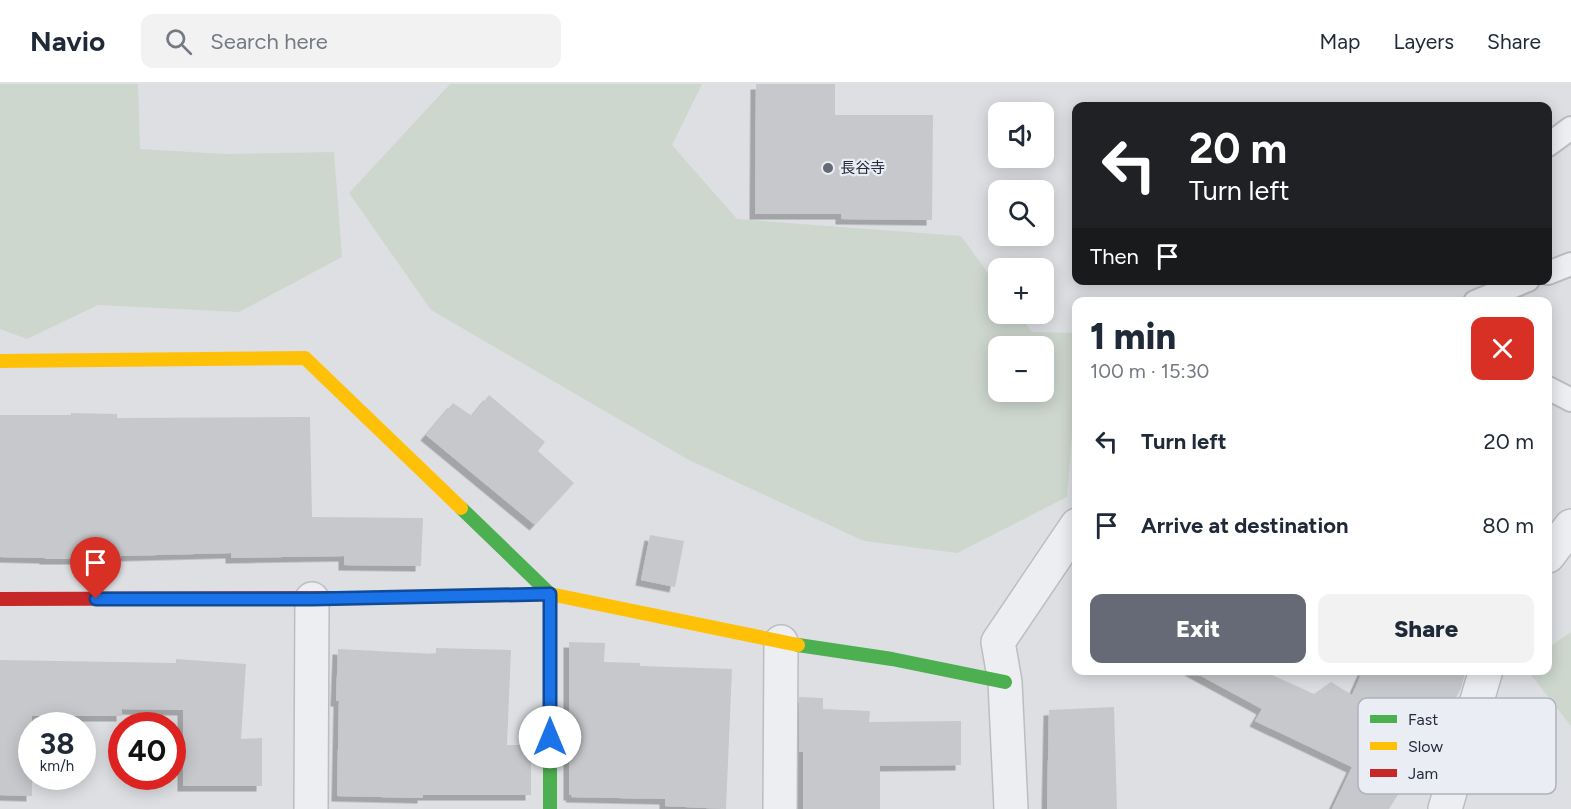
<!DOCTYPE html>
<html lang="en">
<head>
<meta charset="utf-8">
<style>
  :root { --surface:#fff; --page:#f2f2f3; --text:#1f2937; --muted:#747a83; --line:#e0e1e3; --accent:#666a76 }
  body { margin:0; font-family:Figtree,"Noto Sans JP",sans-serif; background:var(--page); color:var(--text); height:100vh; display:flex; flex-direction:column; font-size:22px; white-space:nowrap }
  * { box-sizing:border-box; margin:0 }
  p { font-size:20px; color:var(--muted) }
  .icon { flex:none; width:33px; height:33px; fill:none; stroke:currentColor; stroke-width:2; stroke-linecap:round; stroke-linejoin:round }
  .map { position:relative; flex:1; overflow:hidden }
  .details { position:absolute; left:1072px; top:213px; width:480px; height:378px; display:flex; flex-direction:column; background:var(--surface); border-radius:12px; box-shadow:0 3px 15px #0003 }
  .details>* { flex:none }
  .hud { position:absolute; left:1072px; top:18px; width:480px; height:183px; border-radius:12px; box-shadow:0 3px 15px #0003; background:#202124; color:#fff; overflow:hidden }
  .fabs { position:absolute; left:988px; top:18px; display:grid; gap:12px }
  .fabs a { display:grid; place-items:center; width:66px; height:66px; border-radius:12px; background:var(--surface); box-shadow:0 3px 15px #0003; font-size:30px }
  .speed { position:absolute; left:18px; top:628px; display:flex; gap:12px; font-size:30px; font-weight:700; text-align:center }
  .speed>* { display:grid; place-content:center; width:78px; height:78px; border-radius:50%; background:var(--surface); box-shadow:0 3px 15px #0003; line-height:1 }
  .speed small { font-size:15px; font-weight:400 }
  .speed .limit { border:9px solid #d22; background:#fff; color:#111 }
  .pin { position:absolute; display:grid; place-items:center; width:51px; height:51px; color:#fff; margin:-62px -26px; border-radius:50% 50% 50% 0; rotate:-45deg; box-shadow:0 0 6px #0007 }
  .pin .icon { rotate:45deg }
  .me { position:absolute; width:66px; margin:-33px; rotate:0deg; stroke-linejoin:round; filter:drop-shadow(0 0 4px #0008) }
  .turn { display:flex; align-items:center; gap:21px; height:126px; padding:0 18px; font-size:27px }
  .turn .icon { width:78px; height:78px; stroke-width:2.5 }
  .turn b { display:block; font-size:42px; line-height:51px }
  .then { display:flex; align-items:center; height:57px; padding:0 18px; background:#0003; gap:12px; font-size:22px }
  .round { display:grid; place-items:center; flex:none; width:63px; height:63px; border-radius:12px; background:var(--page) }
  .headline { display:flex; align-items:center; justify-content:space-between; height:102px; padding:0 18px }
  h1 { font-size:36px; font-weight:800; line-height:45px }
  .primary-button { display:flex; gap:12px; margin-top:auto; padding:12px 18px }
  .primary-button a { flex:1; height:69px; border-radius:12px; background:var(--accent); color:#fff; font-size:24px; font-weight:800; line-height:69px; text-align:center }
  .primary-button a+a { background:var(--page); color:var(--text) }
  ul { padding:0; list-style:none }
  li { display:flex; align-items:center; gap:18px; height:84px; padding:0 18px }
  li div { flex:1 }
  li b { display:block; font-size:22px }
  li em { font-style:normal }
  header { display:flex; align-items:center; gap:36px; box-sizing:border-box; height:84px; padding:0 30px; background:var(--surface); border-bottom:2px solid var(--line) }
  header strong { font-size:28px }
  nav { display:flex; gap:33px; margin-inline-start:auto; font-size:21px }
  .search { width:420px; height:54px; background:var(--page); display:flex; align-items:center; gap:15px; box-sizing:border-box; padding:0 21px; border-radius:12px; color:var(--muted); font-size:22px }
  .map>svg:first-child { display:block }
</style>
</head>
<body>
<header>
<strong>Navio</strong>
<div class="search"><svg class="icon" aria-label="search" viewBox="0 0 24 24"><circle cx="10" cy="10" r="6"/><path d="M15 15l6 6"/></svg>Search here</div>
<nav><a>Map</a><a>Layers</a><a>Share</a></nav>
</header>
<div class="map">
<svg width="1571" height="725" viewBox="0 0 1571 725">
  <defs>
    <filter id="shadow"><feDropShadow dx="-5.5" dy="5.5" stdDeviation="0" flood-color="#0004"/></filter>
  </defs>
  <rect width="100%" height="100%" fill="#dedfe3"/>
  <g fill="#cdd7ce" fill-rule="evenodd">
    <polygon points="0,0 138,0 140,65 225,70 334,68 342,173 239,228 98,221 27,255 0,245"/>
    <path d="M450 0H702L672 61 737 135 961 152 999 204V230H1018L1032 248 1077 249V288L1067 413 957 469 864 457 689 376 431 226 349 109ZM999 262H1044V308H999Z"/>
    <polygon points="1571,548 1571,642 1528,587 1548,586 1548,564"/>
  </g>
  <g fill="#c6c8cc" filter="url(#shadow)">
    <polygon points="756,0 835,0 835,31 933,31 932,136 841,135 841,130 755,130"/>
    <polygon points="489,311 545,358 538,367 574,399 535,441 426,351 453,319 472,332"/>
    <polygon points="71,329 117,330 117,334 310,333 312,433 423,434 421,482 344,481 344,472 231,474 231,469 121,472 121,475 45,475 45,474 0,473 0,331 71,331"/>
    <polygon points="650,451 684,457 675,503 641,496"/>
    <polygon points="569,558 605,559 604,578 640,579 640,582 732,585 726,725 665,722 665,715 571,713 572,711 569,711"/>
    <polygon points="436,564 511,566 507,661 531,661 531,711 423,711 423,714 337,712 339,617 336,617 338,565 436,570"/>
    <polygon points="176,575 246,580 241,655 262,654 262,702 183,702 183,626 122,625 122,632 32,632 32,712 0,711 0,576 176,579"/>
    <polygon points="1190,586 1261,586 1314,610 1331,598 1352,611 1363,586 1466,586 1461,604 1443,639 1389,725 1332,725 1352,683 1255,637 1262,625"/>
    <polygon points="799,613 823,614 823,625 870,627 869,638 961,637 961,681 880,682 880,725 803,725 803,668 799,668"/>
    <polygon points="1114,623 1117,725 1047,725 1049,626"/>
  </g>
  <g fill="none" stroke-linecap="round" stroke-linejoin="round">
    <defs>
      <g id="lane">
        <polyline points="1548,61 1571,44"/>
        <polyline points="1548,189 1571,180"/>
        <polyline points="1475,218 1528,196"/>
        <polyline points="1548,304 1571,316"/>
      </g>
      <g id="street">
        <polyline points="1548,472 1571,442"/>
        <polyline points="311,725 312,515"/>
        <polyline points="780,725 781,558"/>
        <polyline points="1011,725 1005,598 998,558 1077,441"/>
        <polyline points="1445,725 1486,586"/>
      </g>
    </defs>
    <use href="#lane" stroke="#bcbdc1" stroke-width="26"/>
    <use href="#street" stroke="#bcbdc1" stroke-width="36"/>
    <use href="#lane" stroke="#edeef1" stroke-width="22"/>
    <use href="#street" stroke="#edeef1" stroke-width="33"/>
    <g stroke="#4caf50" stroke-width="14">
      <polyline points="461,424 550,510 550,725"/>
      <polyline points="798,561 892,575 1005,598"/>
    </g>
    <g stroke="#ffc107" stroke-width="14">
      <polyline points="0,277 305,274 461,424"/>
      <polyline points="374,514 550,510 798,561"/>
    </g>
    <polyline stroke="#c62828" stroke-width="14" points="0,515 374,514"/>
  </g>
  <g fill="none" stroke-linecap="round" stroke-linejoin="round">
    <defs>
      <polyline id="route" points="96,515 312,515 550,510 550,653"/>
    </defs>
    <use href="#route" stroke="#114b97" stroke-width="15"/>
    <use href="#route" stroke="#1a73e8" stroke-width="10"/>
  </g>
  <circle fill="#666a76" stroke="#ebedf4" stroke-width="2" cx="828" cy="84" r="6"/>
  <g text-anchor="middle" stroke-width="4.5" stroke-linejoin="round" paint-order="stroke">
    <g font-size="15" fill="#252b3c" stroke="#ebedf4" text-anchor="start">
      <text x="840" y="89">長谷寺</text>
    </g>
  </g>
  <rect x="1358" y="614" width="198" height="96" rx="9" fill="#ebedf4" stroke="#b0b3bd" stroke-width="1.5"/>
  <rect x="1370" y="631" width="27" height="8" fill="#4caf50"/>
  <rect x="1370" y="658" width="27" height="8" fill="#ffc107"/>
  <rect x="1370" y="685" width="27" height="8" fill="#c62828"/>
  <g font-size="16" fill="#252b3c">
    <text x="1408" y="641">Fast</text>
    <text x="1408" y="668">Slow</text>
    <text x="1408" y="695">Jam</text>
  </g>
</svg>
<div class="fabs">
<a><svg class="icon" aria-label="sound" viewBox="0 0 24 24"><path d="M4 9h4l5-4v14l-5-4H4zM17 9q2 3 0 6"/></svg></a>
<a><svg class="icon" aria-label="search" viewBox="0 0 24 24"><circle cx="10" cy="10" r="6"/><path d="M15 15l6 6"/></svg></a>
<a>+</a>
<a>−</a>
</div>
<div class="speed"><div>38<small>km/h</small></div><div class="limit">40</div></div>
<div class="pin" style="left:96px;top:515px;background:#d93025"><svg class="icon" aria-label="arrive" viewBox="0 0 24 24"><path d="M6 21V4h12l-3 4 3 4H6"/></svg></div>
<svg class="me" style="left:550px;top:653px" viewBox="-20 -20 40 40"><circle r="19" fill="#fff"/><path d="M0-13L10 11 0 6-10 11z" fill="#1a73e8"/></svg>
<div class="hud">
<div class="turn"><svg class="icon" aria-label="left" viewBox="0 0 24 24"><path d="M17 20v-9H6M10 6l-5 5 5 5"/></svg><div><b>20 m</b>Turn left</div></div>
<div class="then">Then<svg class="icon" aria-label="arrive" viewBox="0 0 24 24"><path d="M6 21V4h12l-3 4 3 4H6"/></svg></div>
</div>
<section class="details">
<div class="headline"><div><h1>1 min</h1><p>100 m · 15:30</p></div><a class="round" style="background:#d93025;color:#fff"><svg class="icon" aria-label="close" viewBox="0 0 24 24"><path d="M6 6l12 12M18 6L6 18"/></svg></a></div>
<ul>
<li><svg class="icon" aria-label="left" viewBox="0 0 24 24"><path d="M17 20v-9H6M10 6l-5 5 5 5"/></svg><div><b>Turn left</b></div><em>20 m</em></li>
<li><svg class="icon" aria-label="arrive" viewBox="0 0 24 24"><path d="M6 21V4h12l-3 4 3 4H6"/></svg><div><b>Arrive at destination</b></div><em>80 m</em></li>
</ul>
<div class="primary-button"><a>Exit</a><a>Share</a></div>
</section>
</div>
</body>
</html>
